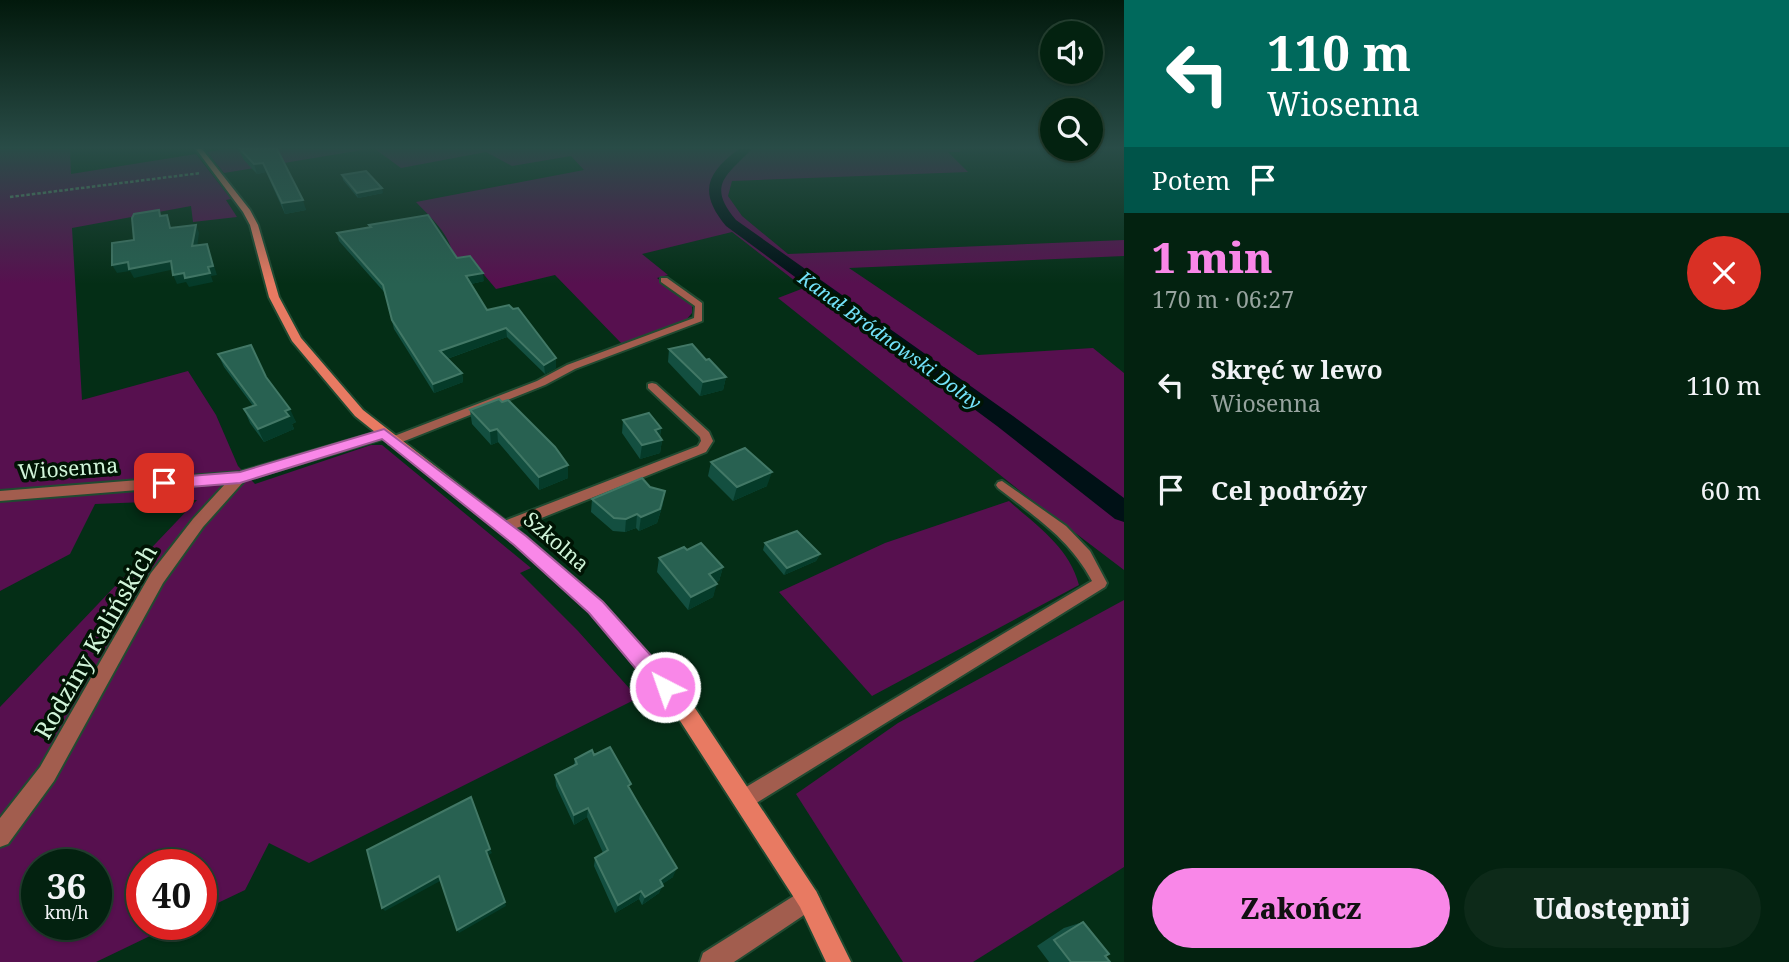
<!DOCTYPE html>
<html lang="pl">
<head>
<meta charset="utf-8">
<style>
  :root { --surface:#032210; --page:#0d2a19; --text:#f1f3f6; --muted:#97a49f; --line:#243f30; --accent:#f987e8 }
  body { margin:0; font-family:"Noto Serif",serif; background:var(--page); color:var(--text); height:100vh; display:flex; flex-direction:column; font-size:26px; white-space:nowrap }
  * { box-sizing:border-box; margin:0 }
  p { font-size:23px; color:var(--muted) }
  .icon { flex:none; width:38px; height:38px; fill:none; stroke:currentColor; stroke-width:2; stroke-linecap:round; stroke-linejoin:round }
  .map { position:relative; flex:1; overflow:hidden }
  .side { display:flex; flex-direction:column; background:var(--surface); width:665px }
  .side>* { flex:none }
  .banner { background:#00695c; color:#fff; overflow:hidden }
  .buttons { position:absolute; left:1040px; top:21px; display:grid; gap:14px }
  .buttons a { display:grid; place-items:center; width:63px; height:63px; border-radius:50%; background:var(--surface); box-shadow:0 2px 5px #0004,0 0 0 2px var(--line); font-size:35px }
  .speed { position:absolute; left:21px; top:849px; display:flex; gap:14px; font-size:35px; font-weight:700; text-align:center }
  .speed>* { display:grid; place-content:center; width:91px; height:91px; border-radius:50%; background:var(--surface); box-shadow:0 2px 5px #0004,0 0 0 2px var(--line); line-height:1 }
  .speed small { font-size:18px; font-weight:400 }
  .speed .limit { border:10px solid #d22; background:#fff; color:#111 }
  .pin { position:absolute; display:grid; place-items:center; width:60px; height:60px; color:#fff; margin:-30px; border-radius:14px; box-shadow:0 4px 10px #0006 }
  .me { position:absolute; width:77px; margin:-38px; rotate:319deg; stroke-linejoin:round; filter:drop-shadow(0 0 5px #0008) }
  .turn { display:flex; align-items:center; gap:24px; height:147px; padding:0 28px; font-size:32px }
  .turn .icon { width:91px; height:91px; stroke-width:2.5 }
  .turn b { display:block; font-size:49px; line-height:60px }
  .then { display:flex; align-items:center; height:66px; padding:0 28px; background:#0003; gap:14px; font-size:26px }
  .round { display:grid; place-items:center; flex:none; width:74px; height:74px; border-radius:37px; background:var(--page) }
  .headline { display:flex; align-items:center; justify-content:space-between; height:119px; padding:0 28px }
  h1 { font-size:42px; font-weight:800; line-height:52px; color:var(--accent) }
  .button { display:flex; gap:14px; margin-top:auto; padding:14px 28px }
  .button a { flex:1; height:80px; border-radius:42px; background:var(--accent); color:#111; font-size:28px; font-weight:800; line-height:80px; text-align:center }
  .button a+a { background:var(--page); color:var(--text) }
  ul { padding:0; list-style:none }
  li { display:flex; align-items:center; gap:21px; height:105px; padding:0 28px }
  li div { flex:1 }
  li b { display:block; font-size:26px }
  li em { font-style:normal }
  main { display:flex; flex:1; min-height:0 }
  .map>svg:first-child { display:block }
</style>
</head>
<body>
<main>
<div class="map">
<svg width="1124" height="962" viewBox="0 0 1124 962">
  <rect width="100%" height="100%" fill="#042e16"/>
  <g fill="#57104f" fill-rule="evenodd">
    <path d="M0 149H70L71 174 196 154 231 199 226 200 237 217 193 222 191 206 72 228 82 400 188 371 216 415 238 466 255 484 371 445H382L531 568 520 573 578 631 638 698 309 863 269 843 245 890 201 911V864H142V924H175L96 962H0V707L197 500 95 504 70 554 0 591ZM37 864H96V924H37Z"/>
    <polygon points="225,149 368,149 224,173 207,152"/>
    <path d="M375 149H961L960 152H948L968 172 732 181 728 196 742 216 788 254 1124 240V256L849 268 978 355 1093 348 1124 373V570L1024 494 778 298 804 288 732 232 642 254 668 275 657 278 692 305V313L686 320 622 344 555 275 496 289 480 270 453 256C450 234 431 218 416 202L584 170 571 156 512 166 486 152 401 168Z"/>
    <path d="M1009 501C1037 526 1069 547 1079 585L872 696 779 592 885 543Z"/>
    <polygon points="1124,600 1124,867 973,962 903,962 796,794 898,723"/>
  </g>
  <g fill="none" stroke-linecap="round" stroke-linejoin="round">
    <path fill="#001116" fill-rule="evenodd" d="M739 149H752C727 175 706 185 736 220L1013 416 1124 498V522L1115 519 997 426 726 226C699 193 705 174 739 149Z"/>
    <defs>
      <g id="lane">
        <polygon points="661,278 667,278 702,303 702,321 575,369 545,385 397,444 389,444 387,441 389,438 537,381 567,365 694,318 695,306 661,282"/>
        <polygon points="652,383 656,384 709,432 713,441 706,452 509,531 499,531 497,527 499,523 698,446 701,441 700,437 648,388 648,384"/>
        <path d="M1002 481 1066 526 1090 551 1107 583 1105 587 750 807 743 809 736 807 734 800 736 793 1092 581C1069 538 1035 517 998 488L996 485 998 482Z"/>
      </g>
      <g id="street">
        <polygon points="384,430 390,434 389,437 245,480 203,527 163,583 54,781 8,844 0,847 0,818 40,767 151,573 193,519 226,483 0,501 0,491 240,472"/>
        <polygon points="808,887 816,891 820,899 816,907 734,962 700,962 703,953"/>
      </g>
      <polygon id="secondary" points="196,149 202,149 250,210 258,225 279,297 301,338 363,410 525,536 602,602 689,699 816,891 851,962 826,962 800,907 675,713 590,612 515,544 355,416 292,341 269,297 250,225 243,212"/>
    </defs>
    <use href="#lane" stroke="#214a31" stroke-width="4"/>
    <use href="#street" stroke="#214a31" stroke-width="4"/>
    <use href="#secondary" stroke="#214a31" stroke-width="4"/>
    <polyline stroke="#668d74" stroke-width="2.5" stroke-dasharray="3.5 2" stroke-linecap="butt" points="10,197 201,173"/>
    <use href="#lane" fill="#a25d4e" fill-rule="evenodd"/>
    <use href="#street" fill="#a25d4e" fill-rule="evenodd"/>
    <use href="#secondary" fill="#e87a62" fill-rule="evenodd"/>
  </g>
  <g fill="#134f40">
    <polygon points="238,149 277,149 306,210 285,214 266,172 257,174 244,160"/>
    <polygon points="342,175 383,193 358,198 343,180"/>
    <polygon points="369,225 457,258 484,281 471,284 487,310 556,368 545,374 507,337 447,359 462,373 463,382 434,393 394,329 385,293 339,241 337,233 370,227"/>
    <polygon points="669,349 706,360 726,377 723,390 700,396 668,362"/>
    <polygon points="218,354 266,377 296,422 292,424 294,429 264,442 250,423 244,409 253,406 224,367"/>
    <polygon points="470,410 568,478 539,490 498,442 491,445 472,424"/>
    <polygon points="623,420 661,428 660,437 662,440 660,453 640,459 622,433"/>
    <polygon points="711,462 767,486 733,501 708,476"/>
    <polygon points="592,499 663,504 657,523 639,531 636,528 625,532 613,531 591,512"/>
    <polygon points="765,543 820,554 816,561 784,575 763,550"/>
    <polygon points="687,550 723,567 719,581 716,582 713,597 688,610 657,572 659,558"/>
    <polygon points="594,755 630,789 673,877 662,884 659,893 642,905 639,899 615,913 594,866 595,858 603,853 587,817 574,825 556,786 555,775 574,765 575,759"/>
    <polygon points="1083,922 1110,962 1049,962 1037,946 1064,928"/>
  </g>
  <g fill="#053b29">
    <polygon points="263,163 266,172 257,174 254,164"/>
    <polygon points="382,188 383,193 358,198 357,193"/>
    <polygon points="303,200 306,210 285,214 282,203"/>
    <polygon points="196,225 199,233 196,255 192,246"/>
    <polygon points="207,244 217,275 211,276 213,282 189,287 186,282 177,284 173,275 208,267"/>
    <polygon points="171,261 175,269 134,278 130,271 117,273 112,265 128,262"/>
    <polygon points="483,273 484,281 467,285 466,276"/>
    <polygon points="506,328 507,337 441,361 440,351"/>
    <polygon points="556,358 556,368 545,374 544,365"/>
    <polygon points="462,373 463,382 434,393 433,384"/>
    <polygon points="726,377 723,390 700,396 703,382"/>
    <polygon points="290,409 296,422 292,424 294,429 264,442 258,429"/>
    <polygon points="661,428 659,440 662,440 660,453 640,459 642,445 655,430"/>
    <polygon points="497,429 498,442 491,445 490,431"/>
    <polygon points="568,465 568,478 539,490 539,477"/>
    <polygon points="772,472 767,486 733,501 737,487"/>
    <polygon points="665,491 663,504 657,523 639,531 641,517"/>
    <polygon points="637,514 636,528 625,532 626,519"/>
    <polygon points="820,554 816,561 784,575 787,568"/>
    <polygon points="723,567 719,581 705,588 709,574"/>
    <polygon points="717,584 713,597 688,610 691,597"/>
    <polygon points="588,808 587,817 574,825 574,815"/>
    <polygon points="490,849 492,853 487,856 486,851"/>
    <polygon points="677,868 673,877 657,888 660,880"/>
    <polygon points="439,876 442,880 385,911 382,908"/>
    <polygon points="663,886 659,893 642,905 645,897"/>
    <polygon points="641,891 639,899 615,913 618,905"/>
    <polygon points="505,902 506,906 459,933 457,930"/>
  </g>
  <g fill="#286151" stroke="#427866" stroke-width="2">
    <polygon points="240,149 277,149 303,200 282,203 263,163 254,164"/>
    <polygon points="366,171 382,188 357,193 342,175"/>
    <polygon points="159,210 160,216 167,215 170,228 196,225 192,246 207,244 213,266 208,267 210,273 185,278 184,273 173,275 171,261 129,269 128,262 112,265 112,243 134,240 132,218 134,214"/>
    <polygon points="428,215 457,258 470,256 483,273 466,276 487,310 509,305 513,309 518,308 556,358 544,365 506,328 440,351 462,373 433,384 392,320 383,285 337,233 371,227 369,225"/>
    <polygon points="692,344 706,360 709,359 726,377 703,382 669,349"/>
    <polygon points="251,345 266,377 290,409 285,411 289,416 258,429 244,409 256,405 218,354"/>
    <polygon points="499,399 502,402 508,400 555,447 568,465 539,477 497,429 490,431 470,410"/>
    <polygon points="649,413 661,428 655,430 662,440 642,445 623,420"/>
    <polygon points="745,448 772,472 737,487 711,462"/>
    <polygon points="642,478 650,487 665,491 660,509 641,517 637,514 626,519 614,518 592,499"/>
    <polygon points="797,531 820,554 787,568 765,543"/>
    <polygon points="701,543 723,567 709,574 717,584 691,597 659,558 684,547 687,550"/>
    <polygon points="610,747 631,784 628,786 639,805 677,868 660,880 663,886 645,897 641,891 618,905 595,858 608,850 588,808 574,815 555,775 577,764 575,759 592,750 594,755"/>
    <polygon points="471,797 490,849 486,851 505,902 457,930 439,876 382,908 367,850"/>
    <polygon points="1083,922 1109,954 1105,956 1110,962 1071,962 1054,940"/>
  </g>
  <linearGradient id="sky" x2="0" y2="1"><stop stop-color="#02190c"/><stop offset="0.52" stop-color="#294c47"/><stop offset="1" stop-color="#294c47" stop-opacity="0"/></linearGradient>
  <rect width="1124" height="284" fill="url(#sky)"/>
  <polygon fill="#f987e8" stroke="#a25897" stroke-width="2" points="384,429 526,536 603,602 672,679 675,687 672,694 665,697 657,694 589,613 514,545 382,439 240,483 164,489 157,483 164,478 240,472"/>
  <g text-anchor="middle" stroke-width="7" stroke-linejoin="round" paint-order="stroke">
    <g font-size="19" font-style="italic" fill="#73e3fb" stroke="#001404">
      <text transform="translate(890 340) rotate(36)" y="7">Kanał Bródnowski Dolny</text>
    </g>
    <g font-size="21" fill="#d0f4d9" stroke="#001404">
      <text transform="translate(68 469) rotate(-4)" y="7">Wiosenna</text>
      <text transform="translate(556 542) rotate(41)" y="7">Szkolna</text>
    </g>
    <g font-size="24" fill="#d0f4d9" stroke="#001404">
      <text transform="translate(96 642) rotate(-60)" y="8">Rodziny Kalińskich</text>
    </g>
  </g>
</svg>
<div class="buttons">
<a><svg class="icon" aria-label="sound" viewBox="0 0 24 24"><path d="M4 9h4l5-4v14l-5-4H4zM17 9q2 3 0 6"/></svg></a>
<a><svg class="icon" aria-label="search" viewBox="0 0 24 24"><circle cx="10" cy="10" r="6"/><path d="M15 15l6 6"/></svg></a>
</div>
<div class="speed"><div>36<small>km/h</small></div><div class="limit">40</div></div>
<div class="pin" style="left:164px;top:483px;background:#d93025"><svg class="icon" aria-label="arrive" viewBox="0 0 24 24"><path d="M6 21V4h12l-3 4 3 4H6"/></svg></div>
<svg class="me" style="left:665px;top:687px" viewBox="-20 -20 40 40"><circle r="17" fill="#f987e8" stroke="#fff" stroke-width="3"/><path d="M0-11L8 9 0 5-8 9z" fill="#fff"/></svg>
</div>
<section class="side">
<div class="banner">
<div class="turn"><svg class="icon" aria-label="left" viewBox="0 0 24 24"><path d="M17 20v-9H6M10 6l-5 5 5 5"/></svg><div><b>110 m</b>Wiosenna</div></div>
<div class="then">Potem<svg class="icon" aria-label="arrive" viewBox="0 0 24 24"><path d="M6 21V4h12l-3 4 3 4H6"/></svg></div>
</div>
<div class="headline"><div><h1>1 min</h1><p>170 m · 06:27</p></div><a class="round" style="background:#d93025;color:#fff"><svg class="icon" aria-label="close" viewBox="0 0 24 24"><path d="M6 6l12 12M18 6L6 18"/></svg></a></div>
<ul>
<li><svg class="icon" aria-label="left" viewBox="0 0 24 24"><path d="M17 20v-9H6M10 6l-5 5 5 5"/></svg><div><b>Skręć w lewo</b><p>Wiosenna</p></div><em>110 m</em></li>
<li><svg class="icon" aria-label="arrive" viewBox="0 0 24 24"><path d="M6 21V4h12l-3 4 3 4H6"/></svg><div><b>Cel podróży</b></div><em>60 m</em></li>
</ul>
<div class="button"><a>Zakończ</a><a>Udostępnij</a></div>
</section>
</main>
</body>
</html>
